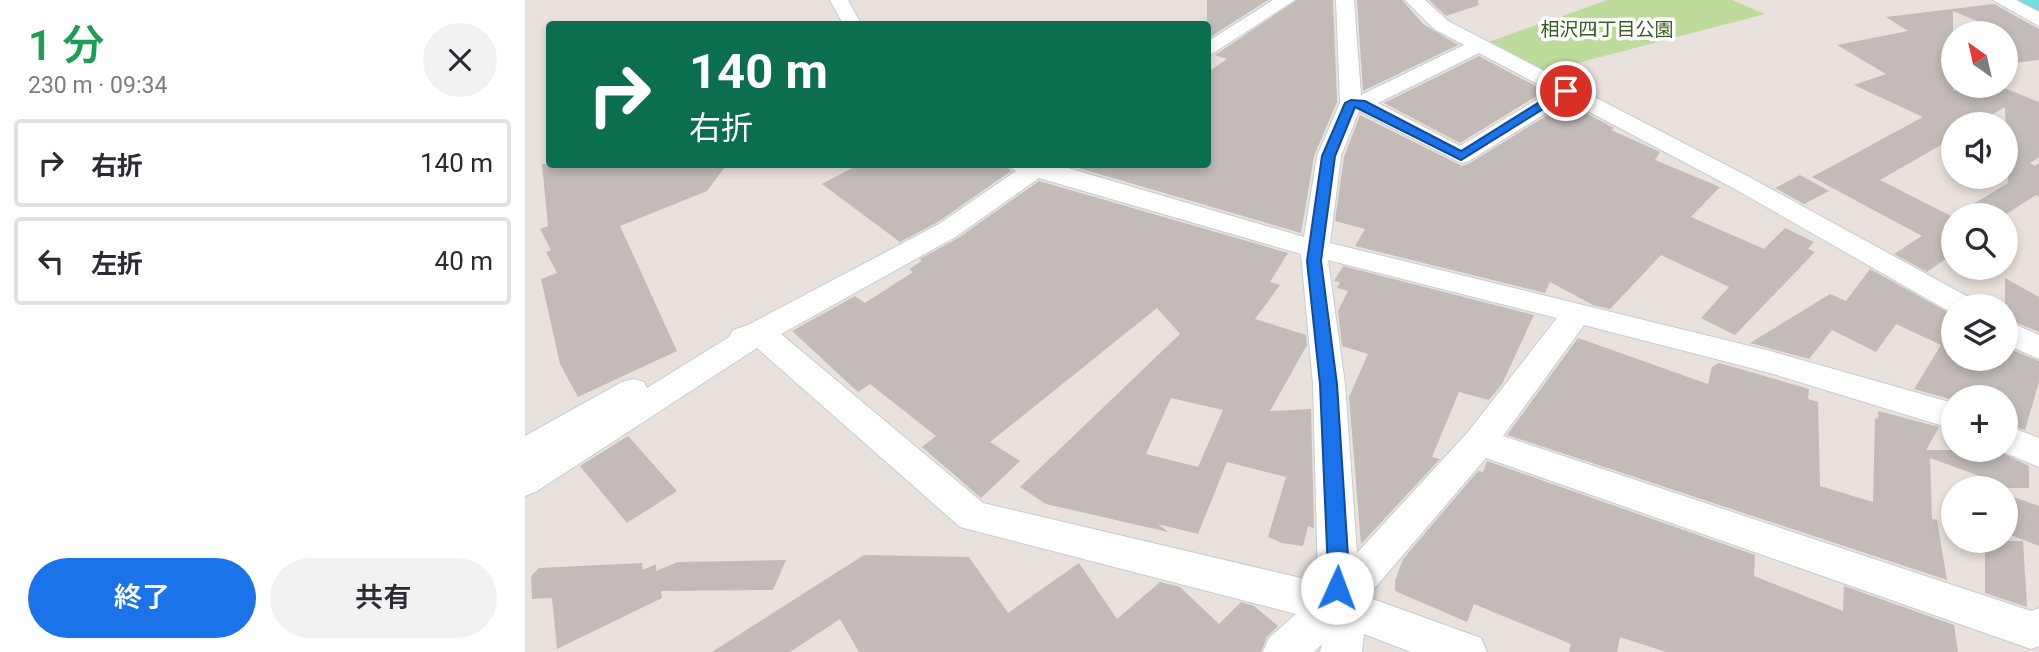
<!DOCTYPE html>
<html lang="ja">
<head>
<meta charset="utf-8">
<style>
  :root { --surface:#fff; --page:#f2f2f3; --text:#2b2b33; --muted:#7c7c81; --line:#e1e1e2; --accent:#1a73e8 }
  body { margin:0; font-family:Roboto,"Noto Sans JP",sans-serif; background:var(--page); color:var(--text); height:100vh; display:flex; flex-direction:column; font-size:26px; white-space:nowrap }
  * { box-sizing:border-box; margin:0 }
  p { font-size:23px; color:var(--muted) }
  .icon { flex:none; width:38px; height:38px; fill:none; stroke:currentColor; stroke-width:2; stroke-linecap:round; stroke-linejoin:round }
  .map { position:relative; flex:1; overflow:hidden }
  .drawer { display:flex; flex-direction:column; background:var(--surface); width:525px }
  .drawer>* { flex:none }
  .top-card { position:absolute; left:21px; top:21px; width:665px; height:147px; border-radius:7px; box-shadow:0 4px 10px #0003; background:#0b6e4f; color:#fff; overflow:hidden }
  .needle { width:46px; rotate:326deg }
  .fabs { position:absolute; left:1416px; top:21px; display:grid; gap:14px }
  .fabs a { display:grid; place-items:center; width:77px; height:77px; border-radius:50%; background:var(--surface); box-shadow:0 4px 10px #0003; font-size:35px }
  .pin { position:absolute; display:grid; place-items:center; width:60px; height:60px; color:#fff; margin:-30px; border:4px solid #fff; border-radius:50%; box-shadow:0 2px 7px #0007 }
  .me { position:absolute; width:77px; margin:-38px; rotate:2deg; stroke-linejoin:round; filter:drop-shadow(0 0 5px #0008) }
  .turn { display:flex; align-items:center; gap:24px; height:147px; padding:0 28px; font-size:32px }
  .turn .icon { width:91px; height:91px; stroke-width:2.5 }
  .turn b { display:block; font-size:49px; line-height:60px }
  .round { display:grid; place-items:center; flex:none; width:74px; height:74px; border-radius:37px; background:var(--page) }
  .summary { display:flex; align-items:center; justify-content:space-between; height:119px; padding:0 28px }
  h1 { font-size:42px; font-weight:600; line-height:52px; color:#1e9e55 }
  .button { display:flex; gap:14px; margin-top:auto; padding:14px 28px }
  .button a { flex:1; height:80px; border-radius:42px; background:var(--accent); color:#fff; font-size:28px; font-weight:600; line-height:80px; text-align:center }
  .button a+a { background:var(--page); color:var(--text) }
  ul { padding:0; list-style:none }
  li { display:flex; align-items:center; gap:21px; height:88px; margin:0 14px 10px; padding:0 14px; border:4px solid var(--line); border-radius:7px }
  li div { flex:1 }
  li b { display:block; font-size:26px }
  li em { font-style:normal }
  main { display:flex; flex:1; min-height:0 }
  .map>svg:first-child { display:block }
</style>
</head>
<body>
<main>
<section class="drawer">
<div class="summary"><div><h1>1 分</h1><p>230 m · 09:34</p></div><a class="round"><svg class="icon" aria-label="close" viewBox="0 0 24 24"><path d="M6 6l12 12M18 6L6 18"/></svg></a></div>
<ul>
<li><svg class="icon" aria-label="right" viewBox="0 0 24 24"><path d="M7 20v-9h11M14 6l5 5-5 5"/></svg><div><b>右折</b></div><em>140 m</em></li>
<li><svg class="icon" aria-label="left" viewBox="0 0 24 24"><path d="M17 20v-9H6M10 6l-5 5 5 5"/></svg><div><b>左折</b></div><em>40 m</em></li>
</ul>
<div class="button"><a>終了</a><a>共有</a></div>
</section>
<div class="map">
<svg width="1514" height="652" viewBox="0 0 1514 652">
  <rect width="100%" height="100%" fill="#e9e1db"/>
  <polygon fill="#bddc9c" points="1083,0 1207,0 1240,14 1018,72 960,43"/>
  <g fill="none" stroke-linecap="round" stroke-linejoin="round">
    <polygon fill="#76dae3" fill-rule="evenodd" points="1474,0 1514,0 1514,23 1479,8"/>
  </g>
  <g fill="#c2bbb8" fill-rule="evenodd">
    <polygon points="682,0 743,0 682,39"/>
    <polygon points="772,0 808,0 812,102 789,156 776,233 540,164 682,164 682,73 702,59 690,55"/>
    <polygon points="832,0 877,0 898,24 933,45 838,91"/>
    <polygon points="904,0 953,0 954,5 921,16"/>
    <polygon points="1469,4 1514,29 1514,60 1480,64 1480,33 1428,11 1428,91 1474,86 1514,102 1514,157 1505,163 1510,166 1514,163 1514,197 1511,195 1480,215 1430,215 1483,183 1480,107 1451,124 1428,124 1428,138 1355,180 1428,217 1428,254 1402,272 1369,254 1397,236 1287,177 1398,117 1329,85 1361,74 1312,45 1383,31 1361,17"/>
    <polygon points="954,56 1020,91 935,143 859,103"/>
    <polygon points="1042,103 1089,128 1086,130 1135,152 1130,160 1195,187 1166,217 1239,249 1260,228 1289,242 1283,249 1290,252 1210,335 1176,318 1204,287 1136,255 1085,309 1068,305 1025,282 1020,293 830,246 840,229 810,221 819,157 835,115 937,166 945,163"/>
    <polygon points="17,164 202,164 182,191 95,226 152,351 53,397 35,364 16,279 32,273 21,252 26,250 15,229 23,226"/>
    <polygon points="335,164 479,164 486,171 413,222 375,242 297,184"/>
    <polygon points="1275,175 1304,191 1279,204 1250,188"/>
    <path d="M514 181 763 253 745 282 755 285 730 319 781 335 782 345 745 411 786 409 789 528 783 526 778 546 757 543 743 537 761 477 702 462 673 534 633 524 643 532 521 504 495 487 655 334 632 308 465 442 495 461 456 498 397 447 411 436 345 384 333 392 267 331 330 296 340 303 388 272 384 269 397 261 395 259 433 238ZM646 398 698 410 673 467 621 454Z"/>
    <polygon points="818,266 1009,315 977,384 964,400 934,392 907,457 915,459 836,544 824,397 843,354 817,346 813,311 823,291 812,288 815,282 809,281"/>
    <polygon points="1345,269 1428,315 1428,359 1480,359 1480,347 1514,361 1514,382 1500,430 1480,423 1480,397 1428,397 1428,400 1389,389 1416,345 1371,324 1351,352 1307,330 1284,359 1225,343 1305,294 1321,301"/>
    <polygon points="1480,278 1514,297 1514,332 1480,318"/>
    <polygon points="1053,338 1183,384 1187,367 1194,363 1284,389 1283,399 1293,402 1295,486 1348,502 1350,418 1353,419 1353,411 1414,427 1401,450 1471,450 1504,466 1504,488 1460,488 1460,478 1405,458 1407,519 1412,520 1422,580 982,435"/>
    <polygon points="103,436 152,491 102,523 55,466"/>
    <polygon points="962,461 1230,555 1229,576 1318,611 1319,586 1429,625 1433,652 1141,652 1095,637 1092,652 1044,652 1046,644 949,604 942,622 870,591 870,581 878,559 953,471 958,472"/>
    <polygon points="1480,494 1514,506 1514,546 1480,533"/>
    <polygon points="1460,541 1498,541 1502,607 1460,593"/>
    <polygon points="339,555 444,557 483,613 554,563 592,619 635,582 655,587 694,624 716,602 729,606 753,626 742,637 736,652 334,652 315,619 265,652 187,652"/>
    <polygon points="261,560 248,590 136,591 137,598 32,649 27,598 7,599 6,576 14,568 117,563 118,570 131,564 131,571 153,562"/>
  </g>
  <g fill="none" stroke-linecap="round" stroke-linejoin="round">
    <defs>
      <g id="street">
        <polygon points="305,0 323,0 336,24 318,24"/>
        <polygon points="748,0 770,0 682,57 682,42"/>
        <path d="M811 0H829L836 95 939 45 909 29 880 0H900L923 21 1226 178 1447 299 1451 306H1428L1427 313 1208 188 1042 100 944 161 936 163 834 111 816 156 805 243 1245 351 1428 403V429L1245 373 1059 325 978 436 1506 611 1514 608V646L1506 649 961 458 842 597 956 638 962 652H886L839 634 837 652H795L797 644 789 652H738L744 638 771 614 435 527 232 348 12 491 0 496V436L97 382 108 379 119 382 122 388 204 337 208 330 223 325 414 224 491 171 481 164H529L779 237 792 156 815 103ZM954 53 1026 91 935 146 853 103ZM514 178 776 254 788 384 793 582 458 503 256 334 432 236ZM803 260 1032 318 943 432 832 553 820 384Z"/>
        <polygon points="1468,0 1491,0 1514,12 1514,26"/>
        <polygon points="1480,320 1514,335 1514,359 1480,344"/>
        <polygon points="1480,425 1514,438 1514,467 1473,450 1480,450"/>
      </g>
    </defs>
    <use href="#street" stroke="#c7ccd5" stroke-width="2"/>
    <use href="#street" fill="#fff" fill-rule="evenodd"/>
  </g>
  <polygon fill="#1a73e8" stroke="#114b97" stroke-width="2" points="1037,88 1047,91 936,160 830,107 810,156 796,261 812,384 824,572 819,595 812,598 804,595 801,588 803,572 795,384 782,261 797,156 820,103 826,100 840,101 936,151"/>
  <g text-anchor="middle" stroke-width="7" stroke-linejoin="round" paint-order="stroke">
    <g font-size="19" fill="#385e1f" stroke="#fff">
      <text x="1082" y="36">相沢四丁目公園</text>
    </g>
  </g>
</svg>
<div class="fabs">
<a><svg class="needle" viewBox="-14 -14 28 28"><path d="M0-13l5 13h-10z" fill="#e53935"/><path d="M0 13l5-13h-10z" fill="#7c7c81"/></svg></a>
<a><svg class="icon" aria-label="sound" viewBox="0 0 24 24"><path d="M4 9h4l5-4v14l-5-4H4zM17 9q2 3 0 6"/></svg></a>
<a><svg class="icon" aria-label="search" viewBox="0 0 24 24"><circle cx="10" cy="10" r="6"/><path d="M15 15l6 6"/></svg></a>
<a><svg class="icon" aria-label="layers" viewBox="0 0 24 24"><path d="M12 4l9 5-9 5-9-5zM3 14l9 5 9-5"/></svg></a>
<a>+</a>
<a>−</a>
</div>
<div class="pin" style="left:1041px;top:91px;background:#d93025"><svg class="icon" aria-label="arrive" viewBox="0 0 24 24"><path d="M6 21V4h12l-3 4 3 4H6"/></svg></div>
<svg class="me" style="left:812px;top:588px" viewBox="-20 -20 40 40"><circle r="19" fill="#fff"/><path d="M0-13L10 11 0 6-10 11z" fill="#1a73e8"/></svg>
<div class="top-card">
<div class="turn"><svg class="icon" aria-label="right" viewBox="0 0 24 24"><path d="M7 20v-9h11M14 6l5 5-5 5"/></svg><div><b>140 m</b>右折</div></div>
</div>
</div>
</main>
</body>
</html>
